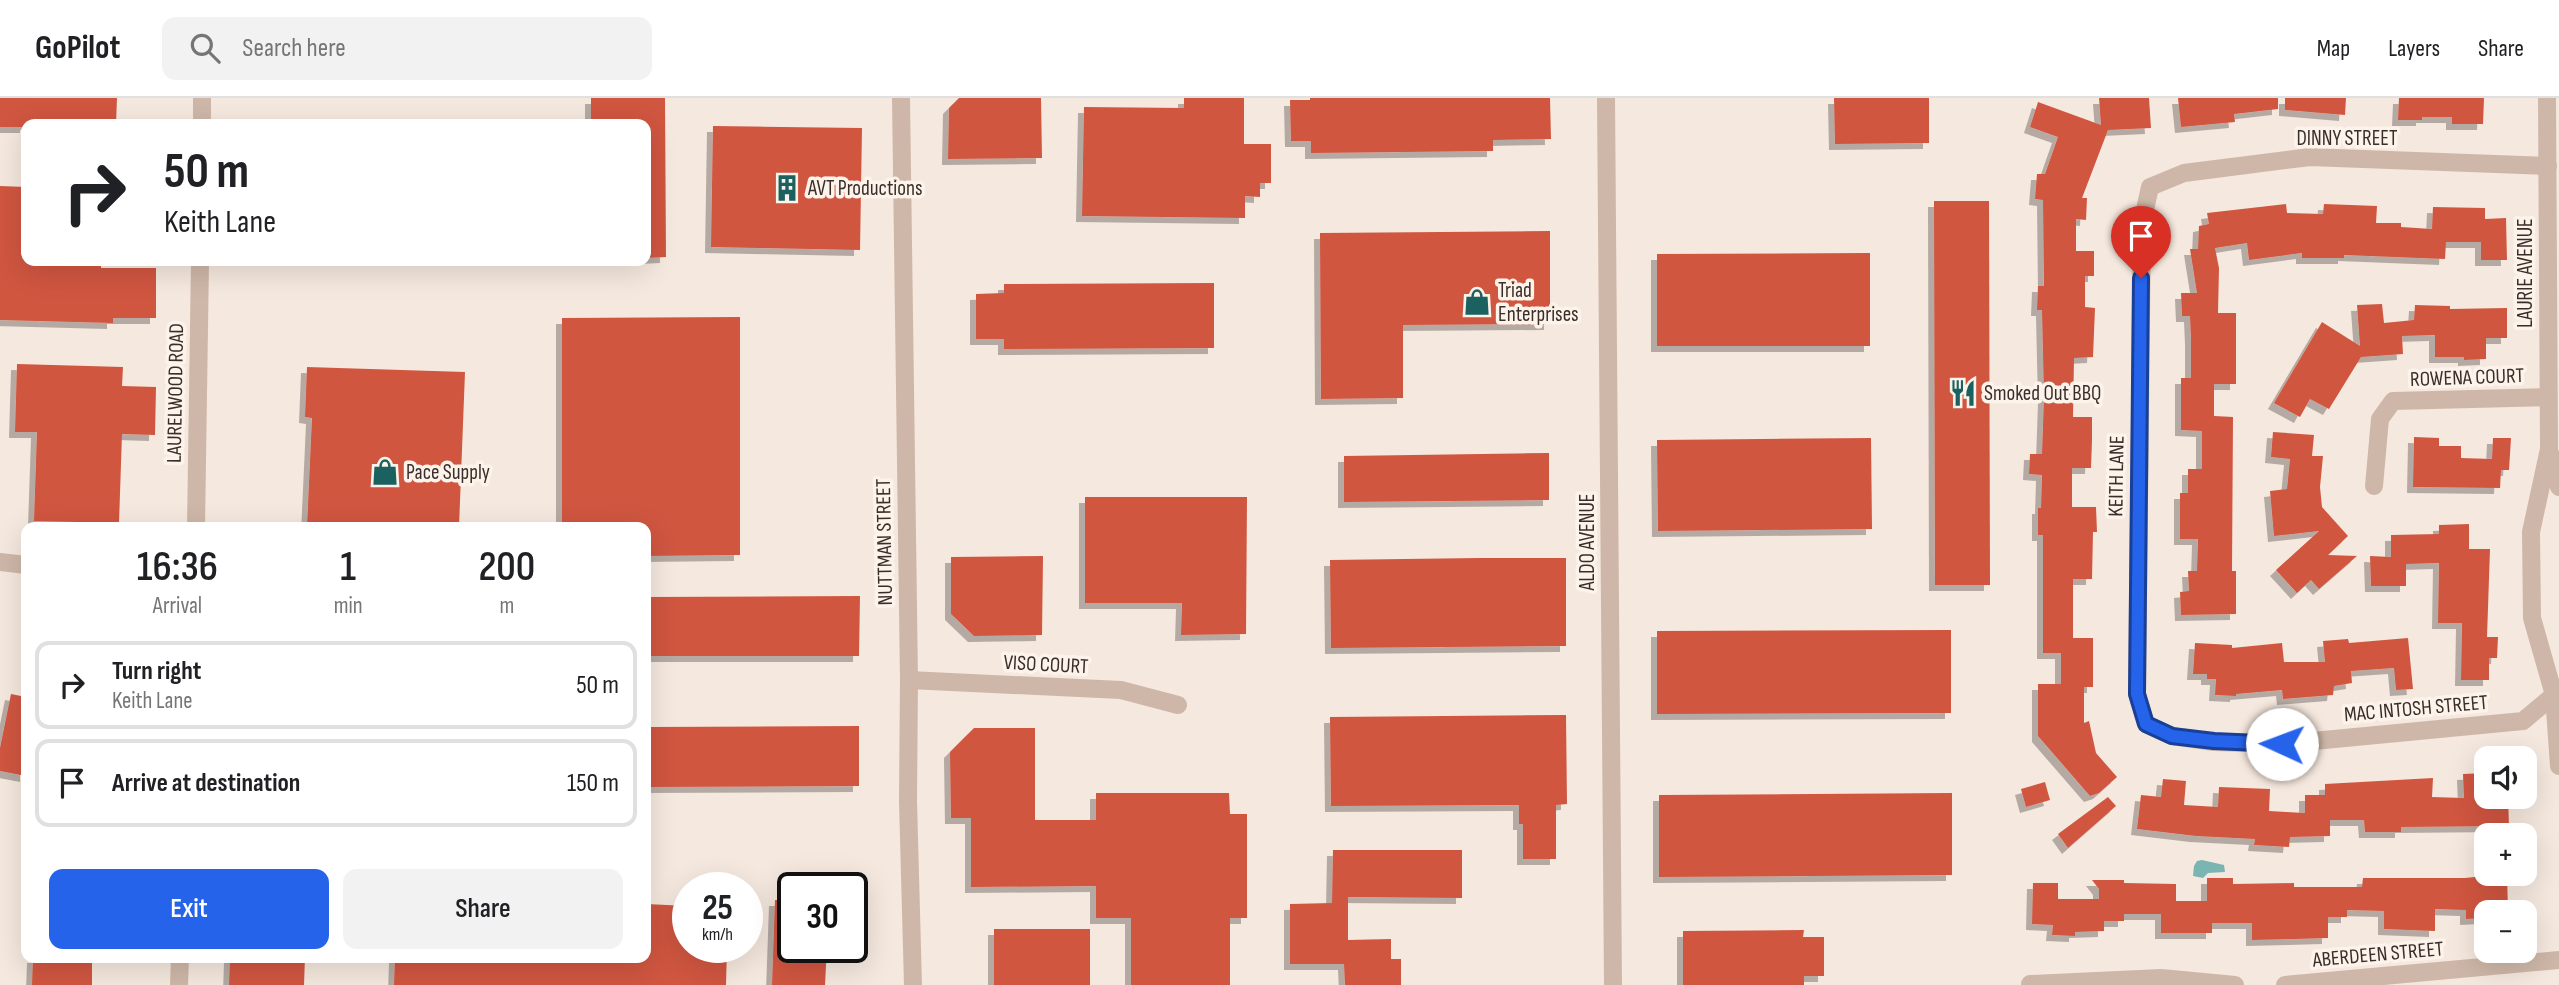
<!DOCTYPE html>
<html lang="en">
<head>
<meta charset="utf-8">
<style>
  :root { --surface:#fff; --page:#f2f2f2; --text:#202124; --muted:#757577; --line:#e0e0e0; --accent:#2563eb }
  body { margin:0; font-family:"Sofia Sans Condensed",sans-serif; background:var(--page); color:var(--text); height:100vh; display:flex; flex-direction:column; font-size:26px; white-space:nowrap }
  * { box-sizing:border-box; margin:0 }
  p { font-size:23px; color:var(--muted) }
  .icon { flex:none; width:38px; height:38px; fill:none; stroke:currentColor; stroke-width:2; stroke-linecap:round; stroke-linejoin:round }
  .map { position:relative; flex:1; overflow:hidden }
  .sheet { position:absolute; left:21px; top:424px; width:630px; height:441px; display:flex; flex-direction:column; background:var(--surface); border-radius:14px; box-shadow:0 7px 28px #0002 }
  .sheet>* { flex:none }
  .banner { position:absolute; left:21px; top:21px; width:630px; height:147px; border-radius:14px; box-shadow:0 7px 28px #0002; background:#fff; color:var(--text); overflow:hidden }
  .controls { position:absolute; left:2474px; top:648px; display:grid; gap:14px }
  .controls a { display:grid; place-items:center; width:63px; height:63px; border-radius:14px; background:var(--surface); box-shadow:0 7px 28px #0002; font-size:35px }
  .speed { position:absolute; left:672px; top:774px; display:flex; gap:14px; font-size:35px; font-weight:700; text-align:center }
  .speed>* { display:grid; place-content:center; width:91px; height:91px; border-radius:50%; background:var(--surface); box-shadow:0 7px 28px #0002; line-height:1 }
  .speed small { font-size:18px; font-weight:400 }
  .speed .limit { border:4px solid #111; border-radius:10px; background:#fff; color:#111 }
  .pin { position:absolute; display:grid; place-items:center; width:60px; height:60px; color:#fff; margin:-72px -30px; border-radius:50% 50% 50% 0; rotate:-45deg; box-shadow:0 0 7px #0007 }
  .pin .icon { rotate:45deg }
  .me { position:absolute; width:77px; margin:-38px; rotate:272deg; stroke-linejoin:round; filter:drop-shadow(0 0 5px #0008) }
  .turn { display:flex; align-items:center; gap:24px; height:147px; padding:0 28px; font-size:32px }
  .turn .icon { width:91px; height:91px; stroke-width:2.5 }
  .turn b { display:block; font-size:49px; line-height:60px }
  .eta { display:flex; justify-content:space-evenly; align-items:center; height:119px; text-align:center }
  .eta b { font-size:42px; font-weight:600; line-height:49px }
  .primary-button { display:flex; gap:14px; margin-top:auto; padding:14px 28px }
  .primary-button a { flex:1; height:80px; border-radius:14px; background:var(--accent); color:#fff; font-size:28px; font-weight:600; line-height:80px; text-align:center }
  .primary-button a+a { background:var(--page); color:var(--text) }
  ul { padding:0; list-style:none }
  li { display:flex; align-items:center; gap:21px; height:88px; margin:0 14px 10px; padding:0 14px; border:4px solid var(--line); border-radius:14px }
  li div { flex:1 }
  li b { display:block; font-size:26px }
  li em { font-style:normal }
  header { display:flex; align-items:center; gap:42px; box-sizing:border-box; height:98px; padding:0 35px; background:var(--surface); border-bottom:2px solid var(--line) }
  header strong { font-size:33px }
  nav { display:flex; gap:38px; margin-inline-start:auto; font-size:24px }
  .search { width:490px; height:63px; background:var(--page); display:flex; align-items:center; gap:18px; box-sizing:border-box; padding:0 24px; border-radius:14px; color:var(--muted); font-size:26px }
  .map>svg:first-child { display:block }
</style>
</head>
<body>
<header>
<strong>GoPilot</strong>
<div class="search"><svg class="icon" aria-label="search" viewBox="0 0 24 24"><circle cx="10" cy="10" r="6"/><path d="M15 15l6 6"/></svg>Search here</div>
<nav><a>Map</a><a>Layers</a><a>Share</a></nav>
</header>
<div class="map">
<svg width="2559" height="887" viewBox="0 0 2559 887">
  <defs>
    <filter id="shadow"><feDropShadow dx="-6" dy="6" stdDeviation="0" flood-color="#0004"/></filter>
  </defs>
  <rect width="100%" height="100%" fill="#f5e8de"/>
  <polygon fill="#7ab5b2" points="2202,762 2224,767 2225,774 2208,775 2203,780 2193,778 2194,768 2197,763"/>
  <g fill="#d05741" filter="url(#shadow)">
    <polygon points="0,0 117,0 116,26 26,26 26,29 0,29"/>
    <polygon points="591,0 665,0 666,159 646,160 646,26 591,26"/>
    <polygon points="959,0 1041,0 1042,60 948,61 949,10"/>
    <polygon points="1184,0 1244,0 1244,46 1271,46 1271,85 1260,85 1260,99 1245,98 1245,120 1082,118 1084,9 1184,10"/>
    <polygon points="1310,0 1550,0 1551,41 1493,42 1493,53 1311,55 1311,43 1291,43 1290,2 1310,2"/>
    <polygon points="1834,0 1929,0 1929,45 1835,46"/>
    <polygon points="2099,0 2149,0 2151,30 2108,32 2082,100 2087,100 2086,122 2076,121 2076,153 2094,153 2094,178 2085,178 2085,209 2095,210 2093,259 2074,260 2073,319 2092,319 2092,342 2091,370 2072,370 2072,409 2096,409 2097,434 2093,434 2092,481 2073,481 2073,540 2093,540 2093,589 2084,589 2084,625 2089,623 2096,655 2117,679 2099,695 2090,698 2038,638 2038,586 2061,586 2061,555 2043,555 2043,437 2038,437 2038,410 2041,410 2042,377 2029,376 2030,356 2042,356 2044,299 2042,212 2037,212 2038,188 2044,188 2043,102 2035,101 2037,76 2045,76 2058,39 2030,29 2038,4 2101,27"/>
    <polygon points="2178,0 2278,0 2278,11 2234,16 2235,24 2181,29"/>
    <polygon points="2285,0 2346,0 2345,17 2285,12"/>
    <polygon points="2399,0 2484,0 2483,26 2452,26 2452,19 2422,19 2422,22 2398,22"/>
    <polygon points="713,28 862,30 860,152 711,149"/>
    <polygon points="0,88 26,89 26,164 101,166 101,170 156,170 156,220 113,220 113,225 0,222"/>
    <polygon points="1934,103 1989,103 1990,487 1935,487"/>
    <polygon points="2286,106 2287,115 2323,116 2324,106 2377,108 2376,125 2401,125 2401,129 2432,131 2433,109 2485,110 2485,121 2506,120 2507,162 2481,162 2481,144 2446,144 2445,161 2344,157 2344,160 2302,160 2302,155 2249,162 2247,145 2215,150 2219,170 2218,215 2236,215 2236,286 2214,286 2214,318 2233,319 2232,473 2236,473 2236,516 2181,517 2180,494 2189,493 2188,473 2197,473 2198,441 2180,441 2180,395 2188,395 2188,371 2202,371 2202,333 2181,332 2181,280 2191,280 2191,240 2190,218 2182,218 2181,195 2197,195 2190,151 2198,151 2199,128 2209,126 2207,115"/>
    <polygon points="1550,133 1550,226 1403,227 1403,300 1321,301 1320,135"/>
    <polygon points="1870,155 1870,248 1657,248 1657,156"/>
    <polygon points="1214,185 1214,250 1004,251 1004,241 976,241 976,196 1004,195 1004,186"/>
    <polygon points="2382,206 2384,225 2414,222 2415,207 2450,208 2450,211 2507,210 2507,240 2486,240 2486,261 2464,262 2464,259 2435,259 2435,237 2402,238 2403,256 2361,259 2329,311 2310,301 2300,319 2274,305 2322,224 2360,248 2357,207"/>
    <polygon points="740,219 740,457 646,458 646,429 562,429 562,220"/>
    <polygon points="17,266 123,269 122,288 156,289 155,337 122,336 119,425 34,423 37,334 15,334"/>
    <polygon points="307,269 465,274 459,429 307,429 312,320 305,319"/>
    <polygon points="2273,334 2314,337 2312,358 2323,358 2320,389 2322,409 2348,438 2328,457 2357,458 2319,491 2311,482 2297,495 2276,472 2319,433 2274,438 2270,393 2287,391 2290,361 2271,359"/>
    <polygon points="2414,339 2439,340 2439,348 2461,348 2461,360 2492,361 2493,340 2511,340 2509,372 2501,372 2500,390 2413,389"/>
    <polygon points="1871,340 1872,431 1658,433 1657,342"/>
    <polygon points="1549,355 1549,402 1344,404 1344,358"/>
    <polygon points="1085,399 1247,399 1246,536 1181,537 1182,505 1085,505"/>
    <polygon points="2469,426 2469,451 2490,451 2487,539 2498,539 2497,560 2489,560 2489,582 2461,582 2462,525 2438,525 2439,465 2406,466 2406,488 2371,488 2370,458 2391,459 2391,437 2439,436 2439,427"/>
    <polygon points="1043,458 1042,537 974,538 951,516 951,459"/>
    <polygon points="1479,460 1566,460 1566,548 1331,550 1330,462"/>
    <polygon points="860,498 859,558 646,558 646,499"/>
    <polygon points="1951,532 1951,615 1657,616 1657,533"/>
    <polygon points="2408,540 2413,591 2396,592 2394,570 2351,573 2352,585 2334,588 2333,597 2283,601 2282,592 2236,596 2236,598 2215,597 2216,581 2207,581 2207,576 2193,576 2195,545 2232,547 2232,550 2282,545 2284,564 2325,564 2323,543 2348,541 2349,545"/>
    <polygon points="11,596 26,599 26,678 0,673 0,650"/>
    <polygon points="1566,617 1567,706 1556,707 1556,761 1523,761 1523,726 1519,726 1519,707 1331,708 1330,619"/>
    <polygon points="859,628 859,688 646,689 646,629"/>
    <polygon points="974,630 1035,630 1035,722 1096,722 1096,695 1229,695 1230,716 1247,716 1247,820 1230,820 1230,887 1131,887 1131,820 1096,820 1096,788 971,789 971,720 951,720 950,654"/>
    <polygon points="2486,675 2487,698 2508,698 2509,728 2401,729 2401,734 2365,734 2364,722 2330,722 2330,738 2290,739 2289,749 2254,747 2255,741 2196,738 2137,731 2141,697 2161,699 2163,681 2186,683 2184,707 2218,709 2219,689 2270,691 2269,713 2305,715 2305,697 2325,697 2325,686 2433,680 2432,699 2464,700 2463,676"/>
    <polygon points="2045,684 2050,702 2026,709 2021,691"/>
    <polygon points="1952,695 1952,777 1659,779 1659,697"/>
    <polygon points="2108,699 2116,708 2068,750 2058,736"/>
    <polygon points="1333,752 1462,752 1462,800 1348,799 1348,842 1391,841 1391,861 1401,861 1401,887 1345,887 1344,866 1290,866 1290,806 1332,805"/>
    <polygon points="2484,775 2507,775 2508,814 2487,814 2487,820 2466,821 2466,812 2435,811 2435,833 2384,831 2384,813 2347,812 2347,819 2328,819 2328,840 2294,841 2252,842 2252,825 2212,825 2212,835 2161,835 2161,816 2124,816 2124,823 2104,823 2104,833 2075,834 2075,838 2052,837 2053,827 2032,826 2033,785 2058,785 2058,801 2099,801 2099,791 2092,782 2124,782 2124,785 2176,786 2176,803 2207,803 2207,780 2233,780 2233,786 2294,785 2294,789 2362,789 2363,780 2465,780 2484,778"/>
    <polygon points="775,802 793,802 793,849 827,849 825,887 772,887"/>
    <polygon points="646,806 688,808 688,849 727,849 726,887 394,887 395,859 646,859"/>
    <rect x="994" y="831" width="96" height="56"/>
    <polygon points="1804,832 1803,839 1824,839 1824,878 1804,878 1804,887 1683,887 1683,833"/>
    <polygon points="33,859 92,859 92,887 32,887"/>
    <polygon points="230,859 305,859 304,887 229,887"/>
  </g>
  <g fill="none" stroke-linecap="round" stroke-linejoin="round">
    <g stroke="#ceb7a8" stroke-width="18">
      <polyline points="901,0 909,582 908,703 913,887"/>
      <polyline points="1606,0 1613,887"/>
      <polyline points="2547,0 2549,351 2531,434 2532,520 2554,597 2559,668"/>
      <polyline points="202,26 202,0"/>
      <polyline points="2548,68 2310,59 2184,75 2150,89 2142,125 2137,596 2146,626 2172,638 2214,644 2282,646 2523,623 2554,597 2559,596"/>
      <polyline points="2550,355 2559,389"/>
      <polyline points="2374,388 2380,321 2393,303 2548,299"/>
      <polyline points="196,429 200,163"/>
      <polyline points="0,464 26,467"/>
      <polyline points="909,582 1121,592 1178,607"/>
      <polyline points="2030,886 2161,880 2235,887"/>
      <polyline points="179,887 180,859"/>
      <polyline points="2285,887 2559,862"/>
    </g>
  </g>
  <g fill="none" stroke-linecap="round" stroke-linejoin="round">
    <defs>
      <polyline id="route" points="2141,180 2137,596 2146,626 2172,638 2214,643 2282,646"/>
    </defs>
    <use href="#route" stroke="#184099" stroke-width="18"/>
    <use href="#route" stroke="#2563eb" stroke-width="12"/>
  </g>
  <defs>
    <symbol id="building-bare" viewBox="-9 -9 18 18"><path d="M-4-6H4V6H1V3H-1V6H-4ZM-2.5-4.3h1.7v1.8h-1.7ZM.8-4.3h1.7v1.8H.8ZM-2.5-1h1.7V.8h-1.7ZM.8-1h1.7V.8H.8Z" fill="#1a615f" stroke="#fcf3eb" stroke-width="2.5" paint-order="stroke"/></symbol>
    <symbol id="shop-bare" viewBox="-9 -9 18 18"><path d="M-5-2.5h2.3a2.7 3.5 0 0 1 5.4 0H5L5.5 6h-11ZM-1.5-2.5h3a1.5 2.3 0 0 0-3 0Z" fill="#1a615f" stroke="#fcf3eb" stroke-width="2.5" paint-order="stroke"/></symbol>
    <symbol id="restaurant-bare" viewBox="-9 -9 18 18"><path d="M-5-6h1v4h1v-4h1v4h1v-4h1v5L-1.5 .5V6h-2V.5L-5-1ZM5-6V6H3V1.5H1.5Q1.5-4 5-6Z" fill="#1a615f" stroke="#fcf3eb" stroke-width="2.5" paint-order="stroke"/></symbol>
  </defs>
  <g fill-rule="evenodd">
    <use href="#building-bare" x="768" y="71" width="38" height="38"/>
    <use href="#shop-bare" x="1458" y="185" width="38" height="38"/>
    <use href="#restaurant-bare" x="1944" y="276" width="38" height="38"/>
    <use href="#shop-bare" x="366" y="355" width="38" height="38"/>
  </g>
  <g text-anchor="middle" stroke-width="7" stroke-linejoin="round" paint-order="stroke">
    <g font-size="21" fill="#3b2d29" stroke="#fcf3eb">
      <text x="2347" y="47">DINNY STREET</text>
      <text transform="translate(2525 175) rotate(-90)" y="7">LAURIE AVENUE</text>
      <text transform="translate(2467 279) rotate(-2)" y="7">ROWENA COURT</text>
      <text transform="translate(175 295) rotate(-89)" y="7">LAURELWOOD ROAD</text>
      <text transform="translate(2116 378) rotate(-89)" y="7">KEITH LANE</text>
      <text transform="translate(884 444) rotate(-91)" y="7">NUTTMAN STREET</text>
      <text transform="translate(1587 444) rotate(-90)" y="7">ALDO AVENUE</text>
      <text transform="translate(1046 566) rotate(3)" y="7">VISO COURT</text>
      <text transform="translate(2416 610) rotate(-5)" y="7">MAC INTOSH STREET</text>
      <text transform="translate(2378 856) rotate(-5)" y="7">ABERDEEN STREET</text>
    </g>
    <g font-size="21" fill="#3b2d29" stroke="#fcf3eb" text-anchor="start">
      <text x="808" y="97">AVT Productions</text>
      <text x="1498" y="199">Triad<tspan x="1498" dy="24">Enterprises</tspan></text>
      <text x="1984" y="302">Smoked Out BBQ</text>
      <text x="406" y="381">Pace Supply</text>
    </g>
  </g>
</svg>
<div class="controls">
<a><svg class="icon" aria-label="sound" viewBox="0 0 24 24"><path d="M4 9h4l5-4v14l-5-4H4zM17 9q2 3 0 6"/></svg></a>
<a>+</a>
<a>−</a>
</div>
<div class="speed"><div>25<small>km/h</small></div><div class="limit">30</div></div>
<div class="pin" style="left:2141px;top:180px;background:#d93025"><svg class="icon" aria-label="arrive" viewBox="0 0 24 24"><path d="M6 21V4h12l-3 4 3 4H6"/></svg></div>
<svg class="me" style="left:2282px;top:646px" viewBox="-20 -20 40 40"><circle r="19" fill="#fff"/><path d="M0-13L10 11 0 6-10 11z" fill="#2563eb"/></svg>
<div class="banner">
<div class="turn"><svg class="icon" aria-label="right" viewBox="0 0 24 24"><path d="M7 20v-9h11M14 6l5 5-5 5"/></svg><div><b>50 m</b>Keith Lane</div></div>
</div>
<section class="sheet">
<div class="eta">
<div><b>16:36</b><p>Arrival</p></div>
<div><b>1</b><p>min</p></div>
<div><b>200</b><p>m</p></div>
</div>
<ul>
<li><svg class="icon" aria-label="right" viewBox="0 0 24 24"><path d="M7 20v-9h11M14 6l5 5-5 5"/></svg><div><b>Turn right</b><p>Keith Lane</p></div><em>50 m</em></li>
<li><svg class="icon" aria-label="arrive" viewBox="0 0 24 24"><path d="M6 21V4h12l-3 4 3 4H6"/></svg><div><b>Arrive at destination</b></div><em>150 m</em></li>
</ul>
<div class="primary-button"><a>Exit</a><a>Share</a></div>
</section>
</div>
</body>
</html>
